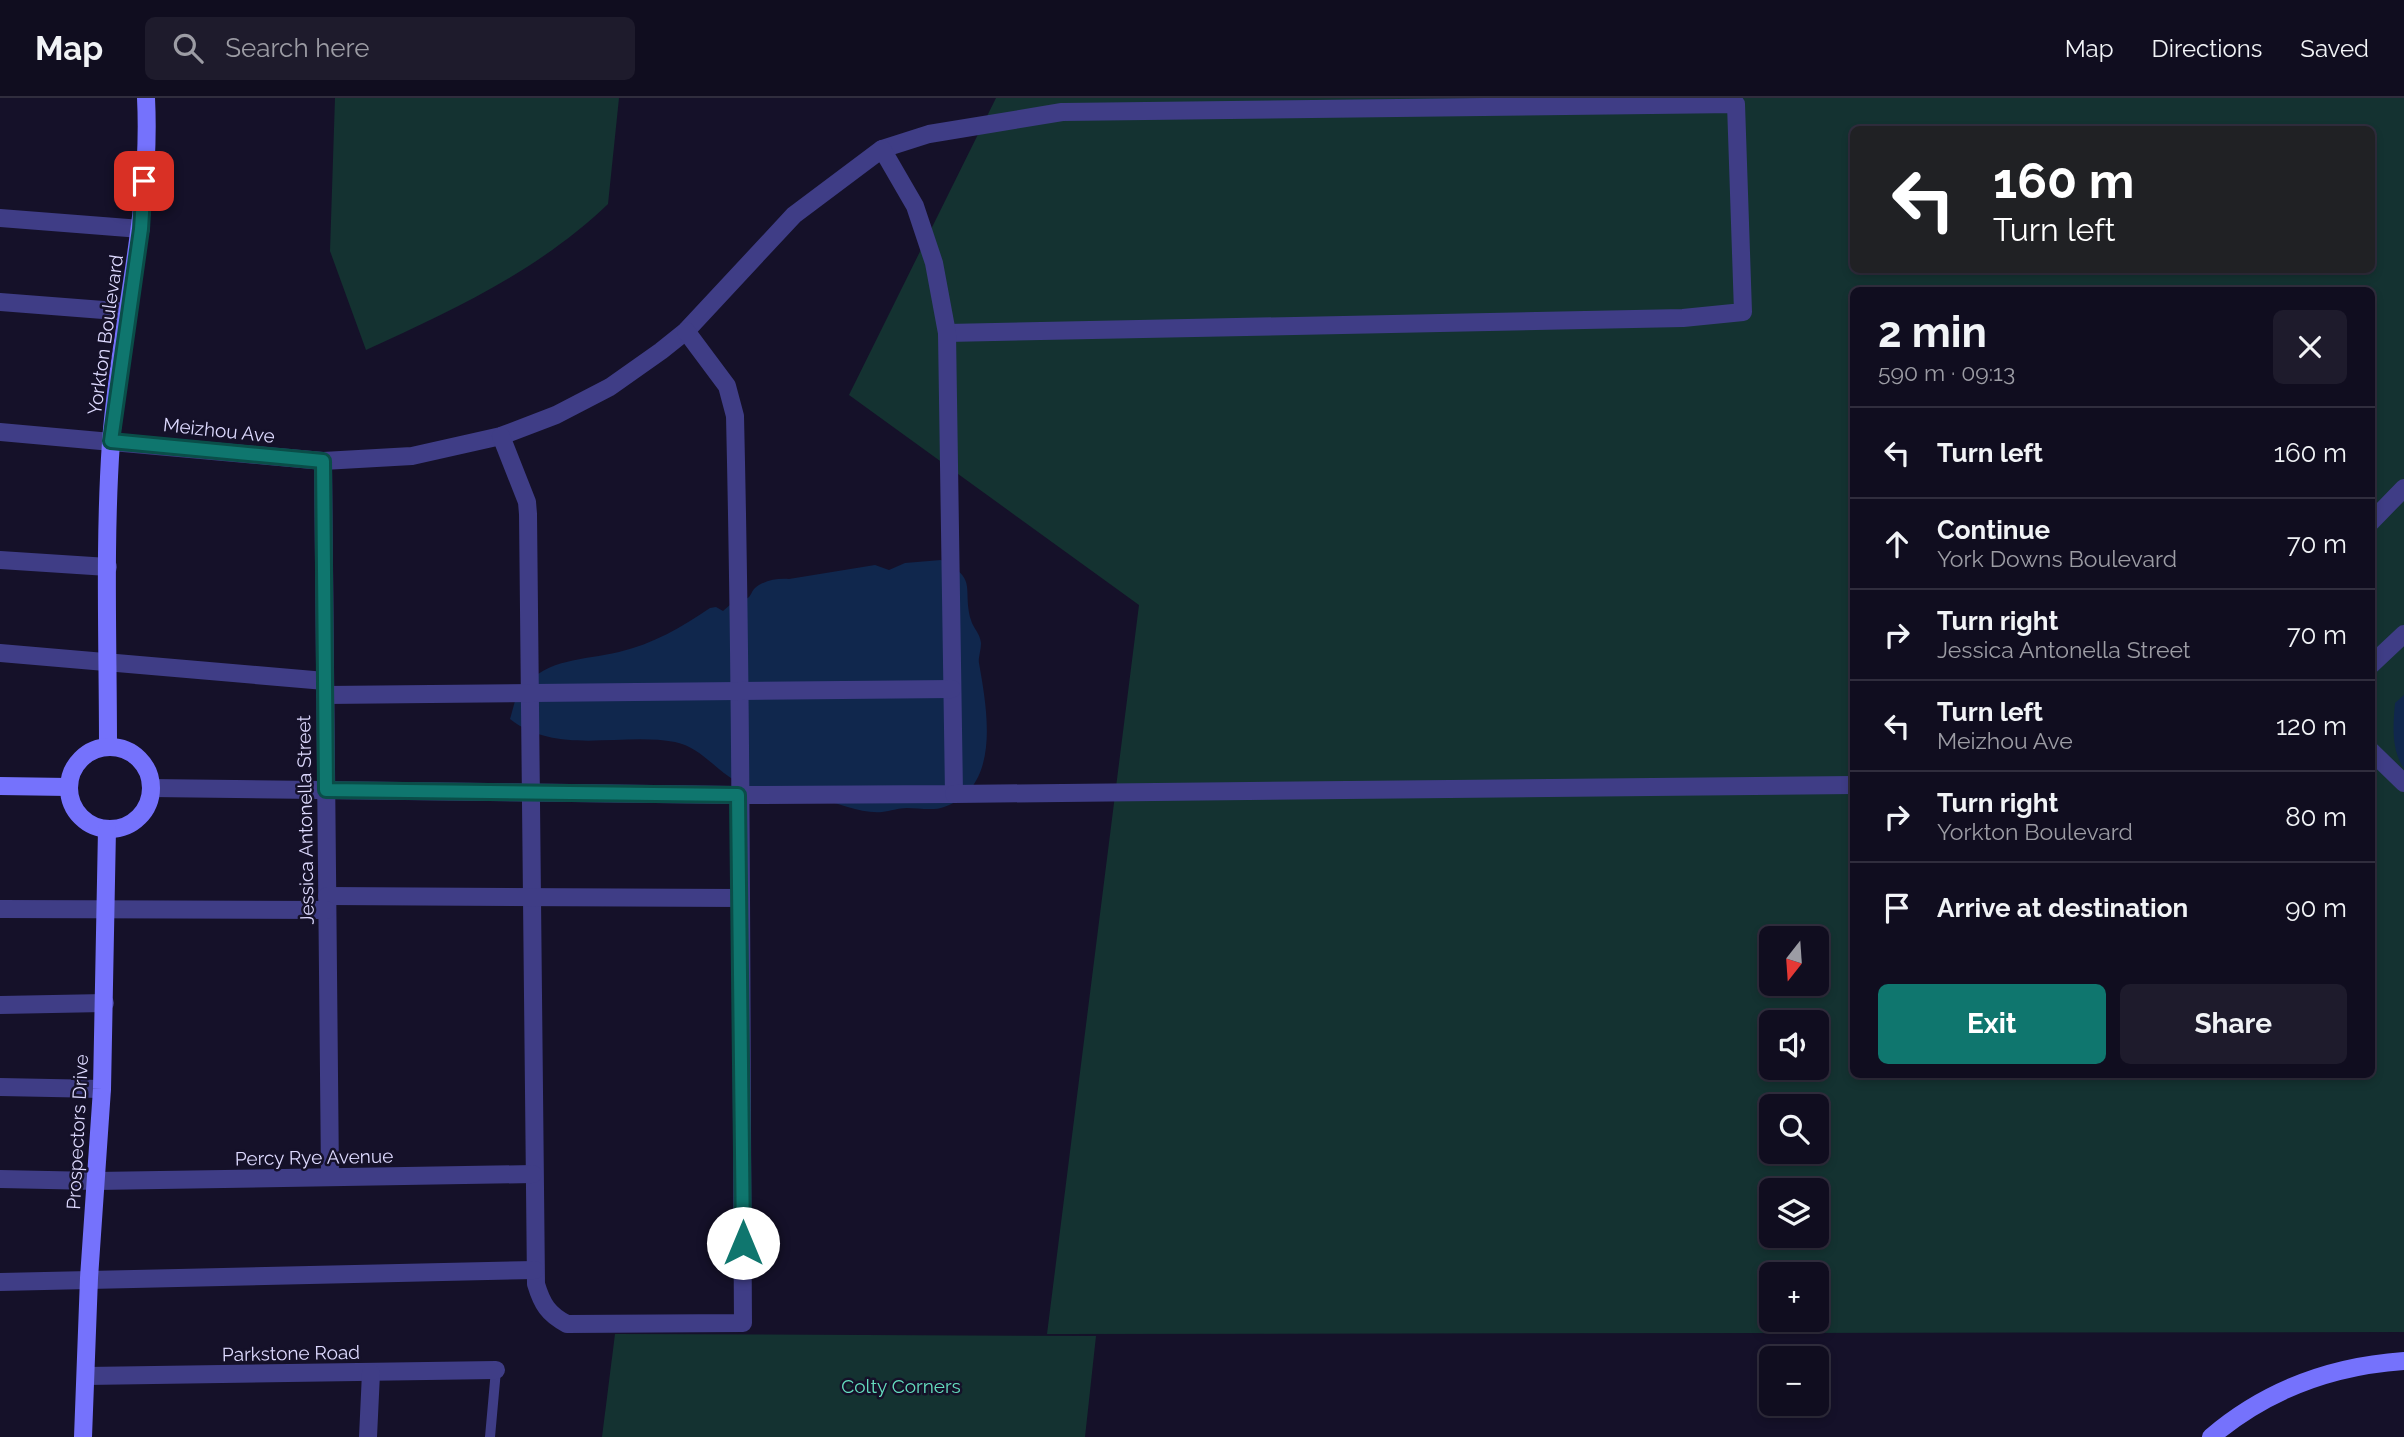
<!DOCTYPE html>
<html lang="en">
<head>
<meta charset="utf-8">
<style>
  :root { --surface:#100d1f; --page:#1e1b2c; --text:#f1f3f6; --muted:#9c9ca4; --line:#302d3d; --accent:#0f766e }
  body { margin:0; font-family:Raleway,sans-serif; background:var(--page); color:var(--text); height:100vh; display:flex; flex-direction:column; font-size:26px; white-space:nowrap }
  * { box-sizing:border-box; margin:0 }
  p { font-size:23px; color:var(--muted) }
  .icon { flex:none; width:38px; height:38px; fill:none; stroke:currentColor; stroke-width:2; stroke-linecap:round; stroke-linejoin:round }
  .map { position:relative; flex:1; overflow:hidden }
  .side { position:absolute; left:1850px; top:189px; width:525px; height:791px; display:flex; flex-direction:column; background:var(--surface); border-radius:10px; box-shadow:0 4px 10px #0003,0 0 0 2px var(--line) }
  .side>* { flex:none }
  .banner { position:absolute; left:1850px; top:28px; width:525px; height:147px; border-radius:10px; box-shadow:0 4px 10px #0003,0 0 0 2px var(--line); background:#202124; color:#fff; overflow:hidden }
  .needle { width:46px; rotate:197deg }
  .fabs { position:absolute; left:1759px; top:828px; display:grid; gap:14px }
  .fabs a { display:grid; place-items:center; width:70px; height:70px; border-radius:10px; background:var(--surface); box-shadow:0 4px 10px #0003,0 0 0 2px var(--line); font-size:35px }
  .pin { position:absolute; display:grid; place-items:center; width:60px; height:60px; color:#fff; margin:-30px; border-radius:14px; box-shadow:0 4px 10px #0006 }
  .me { position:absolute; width:77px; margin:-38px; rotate:0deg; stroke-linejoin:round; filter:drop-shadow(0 0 5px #0008) }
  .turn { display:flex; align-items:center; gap:24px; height:147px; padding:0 28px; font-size:32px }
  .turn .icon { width:91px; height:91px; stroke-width:2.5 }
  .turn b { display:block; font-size:49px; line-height:60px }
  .round { display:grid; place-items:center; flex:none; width:74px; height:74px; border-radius:10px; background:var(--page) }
  .summary { display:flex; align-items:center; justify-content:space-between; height:119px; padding:0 28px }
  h1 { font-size:42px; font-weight:700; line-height:52px }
  .button { display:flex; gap:14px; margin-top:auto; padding:14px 28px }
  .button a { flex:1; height:80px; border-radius:10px; background:var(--accent); color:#fff; font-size:28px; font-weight:700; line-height:80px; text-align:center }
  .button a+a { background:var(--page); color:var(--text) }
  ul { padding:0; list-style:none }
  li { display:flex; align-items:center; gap:21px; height:91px; padding:0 28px; border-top:2px solid var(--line) }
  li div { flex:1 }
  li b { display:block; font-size:26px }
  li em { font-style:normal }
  header { display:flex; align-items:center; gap:42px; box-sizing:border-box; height:98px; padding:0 35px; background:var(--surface); border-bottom:2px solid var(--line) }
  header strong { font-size:33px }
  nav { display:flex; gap:38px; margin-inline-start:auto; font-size:24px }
  .search { width:490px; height:63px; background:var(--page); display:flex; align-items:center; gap:18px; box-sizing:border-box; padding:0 24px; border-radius:10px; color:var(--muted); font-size:26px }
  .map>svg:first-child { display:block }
</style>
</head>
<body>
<header>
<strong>Map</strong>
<div class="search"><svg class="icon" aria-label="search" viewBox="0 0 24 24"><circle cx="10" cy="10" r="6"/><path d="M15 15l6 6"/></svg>Search here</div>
<nav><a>Map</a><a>Directions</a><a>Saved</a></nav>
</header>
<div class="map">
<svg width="2404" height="1339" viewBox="0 0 2404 1339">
  <rect width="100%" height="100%" fill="#151129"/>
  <g fill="#143231" fill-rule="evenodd">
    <path d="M335 0H619L608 106C538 173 453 212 366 252L330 153Z"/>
    <path d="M996 0H2404V1234L1047 1236 1139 507 849 297ZM1853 32H2371V172H1853ZM1853 192H2371V976H1853ZM1771 840H1816V886H1771ZM1771 924H1816V970H1771ZM1771 1008H1816V1054H1771ZM1771 1092H1816V1138H1771ZM1771 1176H1816V1222H1771Z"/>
    <polygon points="615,1236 1096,1238 1085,1339 602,1339"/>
  </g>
  <g fill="#10274d">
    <path d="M941 462C979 481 962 490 971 522 973 530 980 535 981 545 981 552 978 561 979 565 987 611 1002 689 944 709 934 713 918 710 907 710 898 710 891 713 882 714 862 716 838 705 820 701 795 695 759 697 737 684 716 672 700 649 675 644 621 634 557 658 510 621 513 612 515 598 521 591 549 559 582 563 619 554 653 546 682 529 710 510L716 509 723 513 739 499 744 502C752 499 750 495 755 490 765 482 778 480 789 481L875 467 889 472 905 465Z"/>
    <path d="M2404 597V671C2391 651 2393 628 2395 605Z"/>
  </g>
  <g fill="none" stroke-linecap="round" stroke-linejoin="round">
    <polyline stroke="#3f3d86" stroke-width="10" points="490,1339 496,1272"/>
    <g stroke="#3f3d86" stroke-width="18">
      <polyline points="882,51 929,36 1062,14 1736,6 1743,214 1683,220 947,235"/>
      <polyline points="0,120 141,131"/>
      <polyline points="0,204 129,214"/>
      <polyline points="0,334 323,363 412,358 501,338 556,317 610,289 661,253 686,233 794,117 882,51 915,108 934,165 947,235 954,696 738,697 151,690"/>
      <path d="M501 338 527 404 528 416 536 1186C542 1206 548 1216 567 1226L743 1225C741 923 742 620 735 318L727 288 686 233"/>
      <polyline points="323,363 330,1079"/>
      <polyline points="2371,424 2404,390"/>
      <polyline points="0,462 108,469"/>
      <polyline points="0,555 325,583"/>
      <polyline points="2371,567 2404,536"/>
      <polyline points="325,597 952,591"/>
      <polyline points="2371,653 2404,685"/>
      <polyline points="954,696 1853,687"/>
      <polyline points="327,798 740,800"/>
      <polyline points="0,811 327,812"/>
      <polyline points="0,907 105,905"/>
      <polyline points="0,989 102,991"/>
      <polyline points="0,1081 96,1083 533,1076"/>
      <polyline points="0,1184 535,1172"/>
      <polyline points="86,1278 496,1272"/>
      <polyline points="368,1339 371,1275"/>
    </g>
    <g stroke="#7572fc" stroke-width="18">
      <path d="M108 648C108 547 104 445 111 344 119 229 152 117 146 0"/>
      <circle cx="110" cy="690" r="41"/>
      <polyline points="0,688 68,689"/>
      <polyline points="83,1339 89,1180 102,991 107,731"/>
      <path d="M2211 1339C2266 1292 2332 1268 2404 1263"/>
    </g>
  </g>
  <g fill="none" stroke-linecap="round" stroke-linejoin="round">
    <defs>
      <polyline id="route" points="144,83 141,131 111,343 323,363 326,692 738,697 743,1145"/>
    </defs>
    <use href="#route" stroke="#0a4d48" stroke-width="18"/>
    <use href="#route" stroke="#0f766e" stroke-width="12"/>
  </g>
  <g text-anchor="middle" stroke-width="5" stroke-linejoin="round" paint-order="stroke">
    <g font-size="19" fill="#ddd9fe" stroke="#151129">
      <text transform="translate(105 237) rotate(-82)" y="7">Yorkton Boulevard</text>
      <text transform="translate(219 332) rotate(6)" y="7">Meizhou Ave</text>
      <text transform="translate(305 722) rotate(-91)" y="7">Jessica Antonella Street</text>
      <text transform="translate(77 1034) rotate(-87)" y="7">Prospectors Drive</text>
      <text transform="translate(314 1059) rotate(-1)" y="7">Percy Rye Avenue</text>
      <text transform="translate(291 1255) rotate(-1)" y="7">Parkstone Road</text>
    </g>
    <g font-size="19" fill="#65debf" stroke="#151129">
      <text x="901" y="1295">Colty Corners</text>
    </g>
  </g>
</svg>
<div class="fabs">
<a><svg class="needle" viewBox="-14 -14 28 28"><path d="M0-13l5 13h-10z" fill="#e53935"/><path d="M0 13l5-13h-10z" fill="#9c9ca4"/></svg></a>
<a><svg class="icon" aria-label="sound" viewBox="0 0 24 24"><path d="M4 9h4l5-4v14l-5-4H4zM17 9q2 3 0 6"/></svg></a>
<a><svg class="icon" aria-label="search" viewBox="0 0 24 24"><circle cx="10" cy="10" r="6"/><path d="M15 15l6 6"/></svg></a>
<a><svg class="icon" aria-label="layers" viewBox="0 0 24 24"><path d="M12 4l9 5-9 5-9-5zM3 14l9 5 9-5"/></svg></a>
<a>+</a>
<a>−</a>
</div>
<div class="pin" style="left:144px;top:83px;background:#d93025"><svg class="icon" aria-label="arrive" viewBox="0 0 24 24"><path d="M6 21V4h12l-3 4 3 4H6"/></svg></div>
<svg class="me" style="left:743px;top:1145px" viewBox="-20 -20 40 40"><circle r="19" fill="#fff"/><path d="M0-13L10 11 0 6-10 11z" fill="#0f766e"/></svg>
<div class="banner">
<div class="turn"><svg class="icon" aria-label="left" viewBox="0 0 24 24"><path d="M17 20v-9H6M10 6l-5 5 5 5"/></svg><div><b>160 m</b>Turn left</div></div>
</div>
<section class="side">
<div class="summary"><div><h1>2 min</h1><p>590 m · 09:13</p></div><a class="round"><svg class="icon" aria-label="close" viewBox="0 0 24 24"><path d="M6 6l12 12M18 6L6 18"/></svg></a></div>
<ul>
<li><svg class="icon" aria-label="left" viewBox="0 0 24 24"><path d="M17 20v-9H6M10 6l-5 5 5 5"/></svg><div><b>Turn left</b></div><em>160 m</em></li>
<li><svg class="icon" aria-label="ahead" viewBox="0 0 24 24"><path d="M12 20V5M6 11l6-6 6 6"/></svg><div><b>Continue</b><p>York Downs Boulevard</p></div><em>70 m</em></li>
<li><svg class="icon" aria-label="right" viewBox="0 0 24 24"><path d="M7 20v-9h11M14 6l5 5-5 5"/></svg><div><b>Turn right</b><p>Jessica Antonella Street</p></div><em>70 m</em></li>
<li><svg class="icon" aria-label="left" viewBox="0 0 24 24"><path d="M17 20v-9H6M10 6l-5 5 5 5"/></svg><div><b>Turn left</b><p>Meizhou Ave</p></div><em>120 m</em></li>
<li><svg class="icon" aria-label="right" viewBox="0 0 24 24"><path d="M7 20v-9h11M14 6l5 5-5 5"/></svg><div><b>Turn right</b><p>Yorkton Boulevard</p></div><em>80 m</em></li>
<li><svg class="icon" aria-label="arrive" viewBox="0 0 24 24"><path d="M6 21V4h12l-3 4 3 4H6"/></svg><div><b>Arrive at destination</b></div><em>90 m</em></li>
</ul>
<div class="button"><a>Exit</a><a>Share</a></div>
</section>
</div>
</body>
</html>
